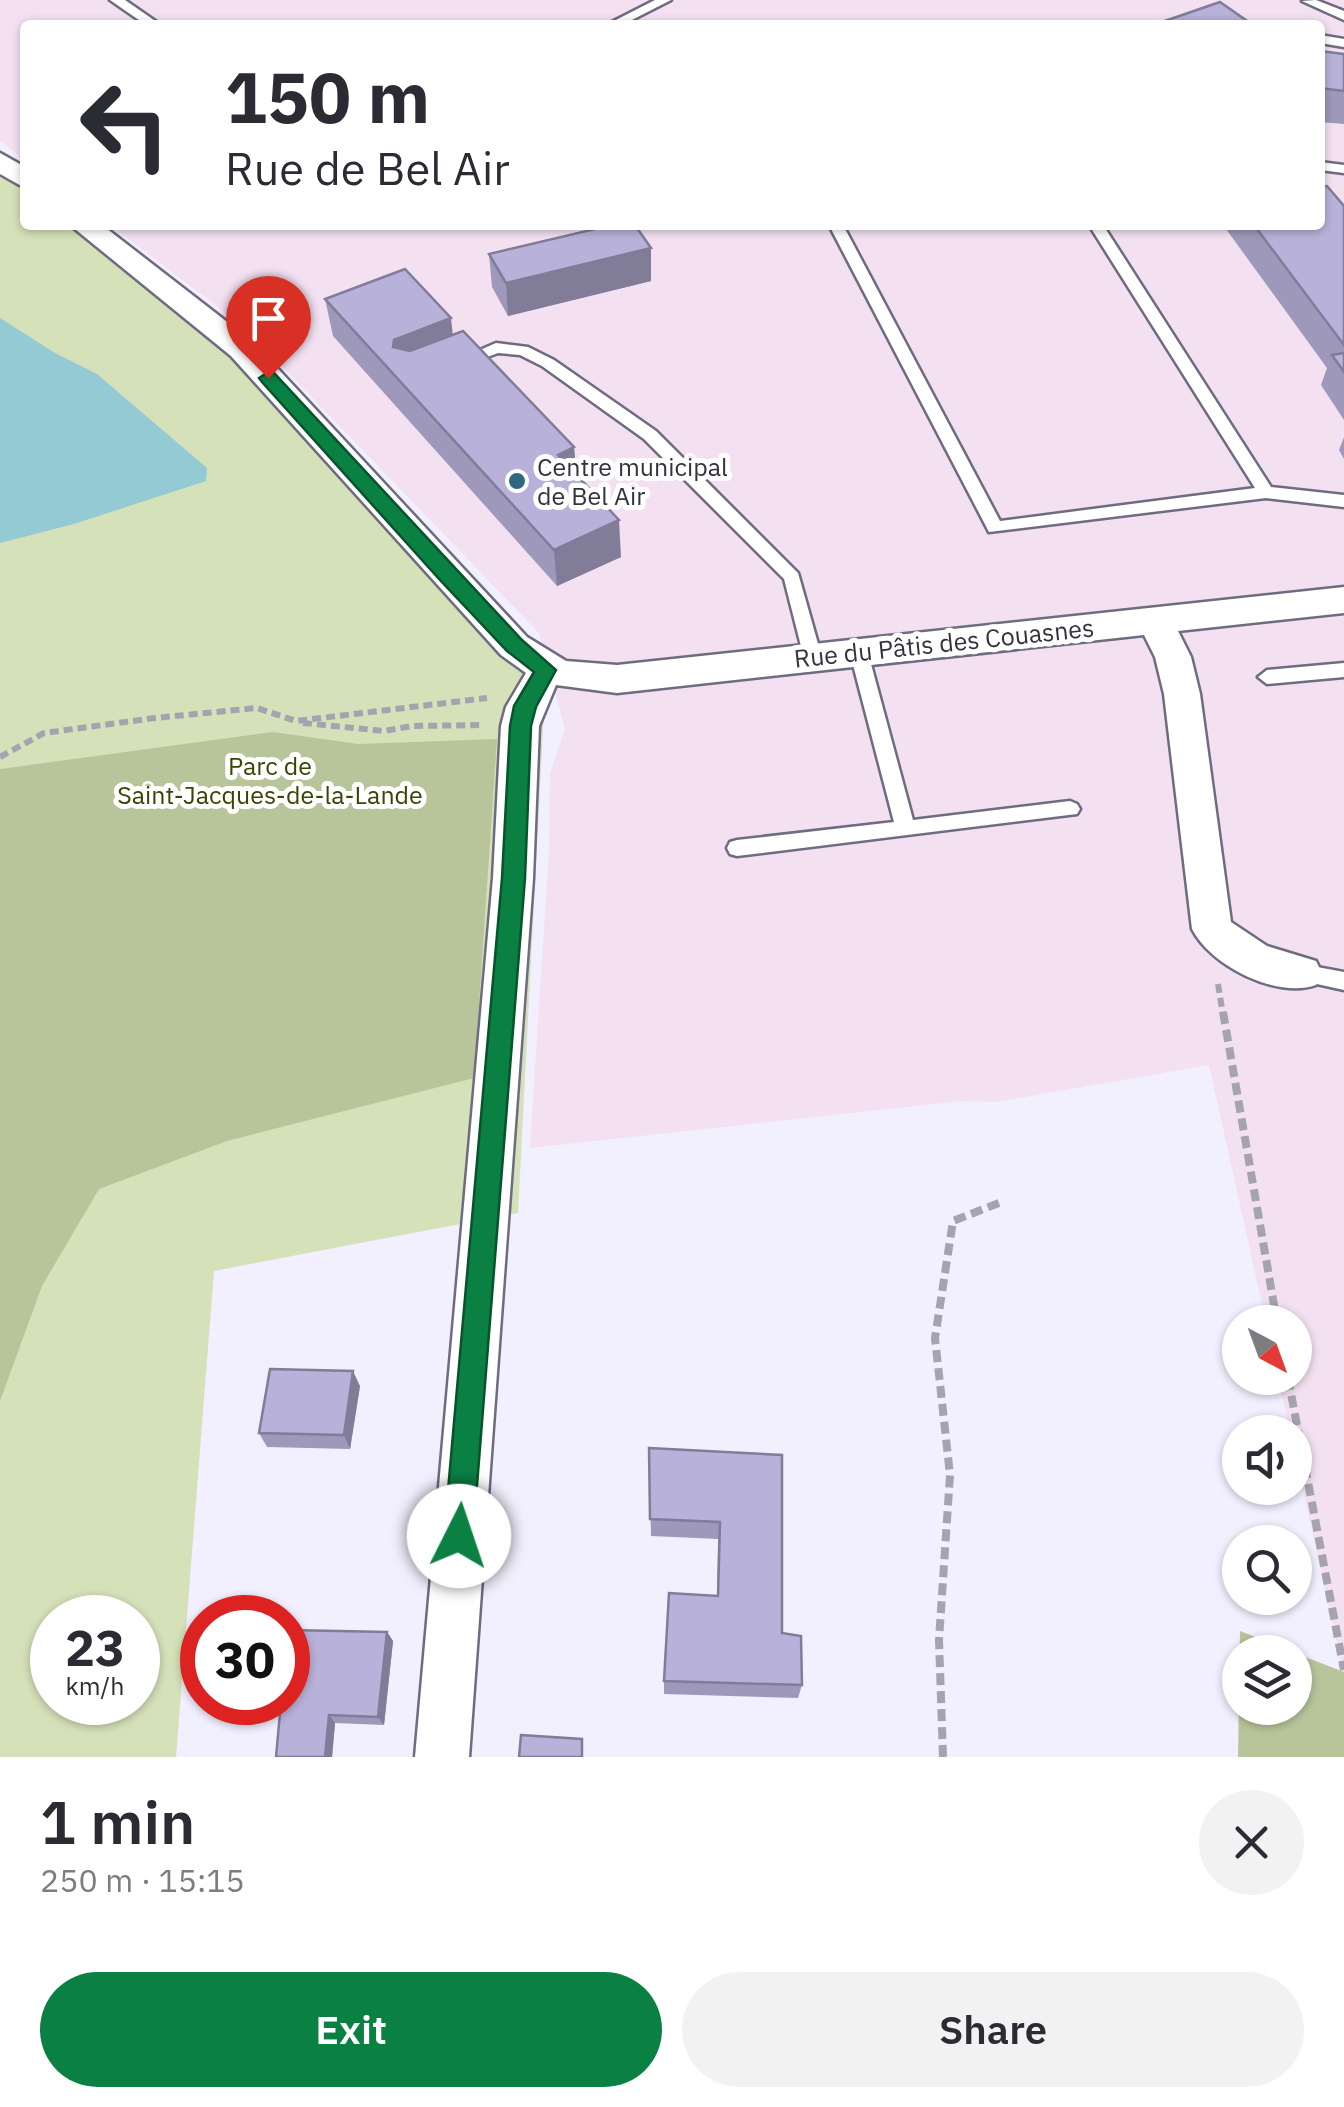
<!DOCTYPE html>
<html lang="en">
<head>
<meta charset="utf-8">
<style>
  :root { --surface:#fff; --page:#f2f2f3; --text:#2b2b33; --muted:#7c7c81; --accent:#0b8043 }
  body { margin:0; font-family:"IBM Plex Sans",sans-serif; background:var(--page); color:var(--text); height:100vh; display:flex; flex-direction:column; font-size:38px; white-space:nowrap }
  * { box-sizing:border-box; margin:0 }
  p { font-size:32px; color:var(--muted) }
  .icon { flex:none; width:55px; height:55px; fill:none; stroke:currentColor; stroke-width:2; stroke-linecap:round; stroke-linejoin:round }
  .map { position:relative; height:1757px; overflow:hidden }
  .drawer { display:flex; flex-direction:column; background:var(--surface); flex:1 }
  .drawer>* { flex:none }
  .guide { position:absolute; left:20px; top:20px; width:1305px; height:210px; border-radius:10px; box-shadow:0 2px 8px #0004; background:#fff; color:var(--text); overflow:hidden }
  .needle { width:65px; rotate:139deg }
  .tools { position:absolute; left:1222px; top:1305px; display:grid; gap:20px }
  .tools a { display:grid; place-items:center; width:90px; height:90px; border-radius:50%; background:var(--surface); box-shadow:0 2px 8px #0004; font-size:50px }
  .speed { position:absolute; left:30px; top:1595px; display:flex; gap:20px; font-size:50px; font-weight:700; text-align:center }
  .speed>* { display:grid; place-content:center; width:130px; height:130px; border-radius:50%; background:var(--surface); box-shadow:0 2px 8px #0004; line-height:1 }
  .speed small { font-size:25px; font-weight:400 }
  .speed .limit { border:15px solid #d22; background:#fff; color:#111 }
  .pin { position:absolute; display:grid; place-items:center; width:85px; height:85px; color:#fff; margin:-102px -42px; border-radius:50% 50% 50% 0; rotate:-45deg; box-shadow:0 0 10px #0007 }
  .pin .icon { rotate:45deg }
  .me { position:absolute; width:110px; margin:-55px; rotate:4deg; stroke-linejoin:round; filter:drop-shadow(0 0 8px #0008) }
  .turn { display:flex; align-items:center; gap:35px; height:210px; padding:0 40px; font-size:45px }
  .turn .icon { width:130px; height:130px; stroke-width:2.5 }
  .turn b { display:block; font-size:70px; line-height:85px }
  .round { display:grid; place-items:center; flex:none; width:105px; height:105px; border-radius:52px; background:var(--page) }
  .overview { display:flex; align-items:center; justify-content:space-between; height:170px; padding:0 40px }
  h1 { font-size:60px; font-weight:600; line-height:75px }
  .cta { display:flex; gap:20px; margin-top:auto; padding:20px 40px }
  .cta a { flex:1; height:115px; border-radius:60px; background:var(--accent); color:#fff; font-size:40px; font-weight:600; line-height:115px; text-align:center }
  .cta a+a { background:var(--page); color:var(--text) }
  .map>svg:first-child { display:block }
</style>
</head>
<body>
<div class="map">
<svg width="1344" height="1757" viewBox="0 0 1344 1757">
  <rect width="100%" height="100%" fill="#f2effe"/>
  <polygon fill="#f3e1f2" points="0,0 1344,0 1344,1676 1295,1454 1295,1432 1290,1432 1278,1378 1295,1378 1295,1322 1266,1322 1209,1065 996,1102 961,1101 530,1148 549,850 550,773 565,729 539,633 243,326 110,225 1320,225 1320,25 25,25 25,160 0,141"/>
  <path fill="#d5e1b9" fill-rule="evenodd" d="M0 169 25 185V225H84L204 318 546 670 518 1213 214 1271 176 1757H0ZM52 1618H138V1702H52Z"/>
  <g fill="#b8c59b">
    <polygon points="273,732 358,744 497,739 474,1078 227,1141 99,1189 42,1286 0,1401 0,769"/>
    <polygon points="1240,1631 1294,1652 1240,1652 1240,1708 1295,1708 1295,1653 1344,1672 1344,1757 1238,1757"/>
  </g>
  <polygon fill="#94cad4" points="0,318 55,353 97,374 207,468 206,481 74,524 0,543"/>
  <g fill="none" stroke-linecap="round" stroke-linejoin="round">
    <defs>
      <g id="service">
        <polygon points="110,0 125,0 161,25 146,25"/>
        <polygon points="655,0 671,0 622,25 606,25"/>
        <polygon points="1316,0 1344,11 1344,20 1302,1"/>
        <polygon points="1320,35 1344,39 1344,47 1320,43"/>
        <polygon points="1320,162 1344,165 1344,173 1320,170"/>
        <polygon points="829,225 843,225 1000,521 1255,488 1089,225 1103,225 1271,487 1344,495 1344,507 1266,498 989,532"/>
        <polygon points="496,343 528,347 554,360 656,431 798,573 822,658 819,663 813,665 804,658 784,579 644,439 542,366 520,355 498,353 458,368 450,363"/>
        <polygon points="859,646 868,653 913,820 1070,801 1077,804 1080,809 1077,814 737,856 730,854 727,848 730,842 737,840 894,822 850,653"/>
        <polygon points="1344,663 1344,677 1267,684 1258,677 1267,670"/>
        <polygon points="1301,964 1344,972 1344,990 1294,979 1291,973 1294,967"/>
      </g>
      <g id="minor">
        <polygon points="0,153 25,167 25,188 0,174"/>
        <path d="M70 225H102L253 342 527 637 566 661 617 665 1344 587V613L1178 631 1191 657 1200 694 1231 922 1267 946 1316 961 1322 973 1316 985C1276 999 1210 965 1192 929L1164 694 1155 657 1144 635 617 693 556 685 539 726 533 878 469 1757H415L493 878 501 726 506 707 526 673 501 655 231 356Z"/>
      </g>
    </defs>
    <use href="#service" stroke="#6f6b80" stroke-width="5"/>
    <use href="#minor" stroke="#6f6b80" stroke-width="5"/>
    <g stroke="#a6a3b0" stroke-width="6" stroke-dasharray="9 5" stroke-linecap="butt">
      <polyline points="303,723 384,731 412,726 484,725"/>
      <polyline points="0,757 44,733 155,718 257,708 296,721 487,698"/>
      <polyline points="1218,984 1223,1015"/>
    </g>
    <g stroke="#a6a3b0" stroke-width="8" stroke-dasharray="12 6" stroke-linecap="butt">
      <polyline points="1223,1012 1277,1322"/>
      <polyline points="1288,1378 1344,1670"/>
      <polyline points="943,1757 939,1640 950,1475 935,1338 953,1221 1004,1201"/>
    </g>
    <use href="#service" fill="#fff" fill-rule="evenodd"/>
    <use href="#minor" fill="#fff" fill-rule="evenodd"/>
  </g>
  <g fill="#9e98bb">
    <polygon points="1320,51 1344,54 1344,124 1320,122"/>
    <polygon points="1344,206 1344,420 1321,385 1327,368 1226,229 1227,225 1320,225"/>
    <polygon points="651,248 651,281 508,316 492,287 489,254"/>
    <polygon points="325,299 453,335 574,447 576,474 621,557 557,586 333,336"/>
    <polygon points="1344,437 1344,459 1339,450"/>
    <polygon points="360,1386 350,1449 267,1447 259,1433"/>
    <polygon points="649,1448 782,1455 782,1633 802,1685 798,1698 664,1694 664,1681 717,1596 718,1539 651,1536"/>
    <polygon points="387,1632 393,1641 384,1725 335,1723 332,1757 276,1757"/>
  </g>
  <g fill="#817c98">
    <polygon points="651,248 651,281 508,316 506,283"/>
    <polygon points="451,318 455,355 400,378 393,347 394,340"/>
    <polygon points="574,447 577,485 558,455"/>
    <polygon points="619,520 621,557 557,586 554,550"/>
    <polygon points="353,1371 360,1386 350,1449 344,1435"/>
    <polygon points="387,1632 393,1641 384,1725 378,1717"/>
    <polygon points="329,1715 335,1723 332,1757 325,1757"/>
  </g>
  <g fill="#b8b1d9" stroke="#817c98" stroke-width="2.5">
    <polygon points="1220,2 1253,25 1166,25 1162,22"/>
    <polygon points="1320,51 1344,54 1344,91 1320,88"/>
    <polygon points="1327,186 1344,206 1344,345 1254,225 1320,225 1320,187"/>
    <polygon points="612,225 635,225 651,248 506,283 489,254"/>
    <polygon points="405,269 451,318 394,340 393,347 410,351 463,331 574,447 558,455 619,520 554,550 325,299"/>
    <polygon points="1344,353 1344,372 1332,355"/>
    <polygon points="270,1369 353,1371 344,1435 259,1433"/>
    <polygon points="649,1448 782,1455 782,1633 801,1636 802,1685 664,1681 669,1593 718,1596 720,1522 650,1519"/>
    <polygon points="288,1630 387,1632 378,1717 329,1715 325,1757 276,1757 281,1702 288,1702"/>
    <polygon points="521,1735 582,1739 582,1757 519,1757"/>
  </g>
  <polygon fill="#0b8043" stroke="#07532c" stroke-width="2.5" points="268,372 274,373 522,640 556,670 536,707 531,726 525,878 473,1536 469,1546 459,1550 448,1546 444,1536 502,878 510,726 514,706 534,672 507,651 439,579 262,382 259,378"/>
  <circle fill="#306882" stroke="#fff" stroke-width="4" cx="517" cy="481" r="10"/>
  <g text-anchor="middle" stroke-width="10" stroke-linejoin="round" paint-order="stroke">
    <g font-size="25" fill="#34333c" stroke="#fff" text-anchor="start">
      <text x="537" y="476">Centre municipal<tspan x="537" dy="29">de Bel Air</tspan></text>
    </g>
    <g font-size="25" fill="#34333c" stroke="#fff">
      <text transform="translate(944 643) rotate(-6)" y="9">Rue du Pâtis des Couasnes</text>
    </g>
    <g font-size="25" fill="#384500" stroke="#fff">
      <text x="270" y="775">Parc de<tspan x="270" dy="29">Saint-Jacques-de-la-Lande</tspan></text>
    </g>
  </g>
</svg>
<div class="tools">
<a><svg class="needle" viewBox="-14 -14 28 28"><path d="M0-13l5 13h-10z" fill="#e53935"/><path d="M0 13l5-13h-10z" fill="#7c7c81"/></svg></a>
<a><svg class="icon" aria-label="sound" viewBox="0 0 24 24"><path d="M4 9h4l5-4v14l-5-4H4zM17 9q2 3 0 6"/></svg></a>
<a><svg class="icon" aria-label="search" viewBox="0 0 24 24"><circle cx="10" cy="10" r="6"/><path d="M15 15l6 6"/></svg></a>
<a><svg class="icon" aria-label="layers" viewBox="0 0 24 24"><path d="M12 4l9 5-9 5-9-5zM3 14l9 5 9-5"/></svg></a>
</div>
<div class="speed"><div>23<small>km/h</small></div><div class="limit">30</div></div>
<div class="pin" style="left:268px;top:378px;background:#d93025"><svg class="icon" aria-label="arrive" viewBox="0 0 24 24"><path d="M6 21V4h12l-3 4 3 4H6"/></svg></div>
<svg class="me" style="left:459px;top:1536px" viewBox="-20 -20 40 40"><circle r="19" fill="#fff"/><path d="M0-13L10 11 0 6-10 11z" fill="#0b8043"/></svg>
<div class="guide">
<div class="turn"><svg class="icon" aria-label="left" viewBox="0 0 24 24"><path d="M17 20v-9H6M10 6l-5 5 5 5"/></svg><div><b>150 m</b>Rue de Bel Air</div></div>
</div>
</div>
<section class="drawer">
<div class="overview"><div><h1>1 min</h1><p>250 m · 15:15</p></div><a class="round"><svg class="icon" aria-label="close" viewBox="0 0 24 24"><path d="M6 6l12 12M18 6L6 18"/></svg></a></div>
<div class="cta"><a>Exit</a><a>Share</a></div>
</section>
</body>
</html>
